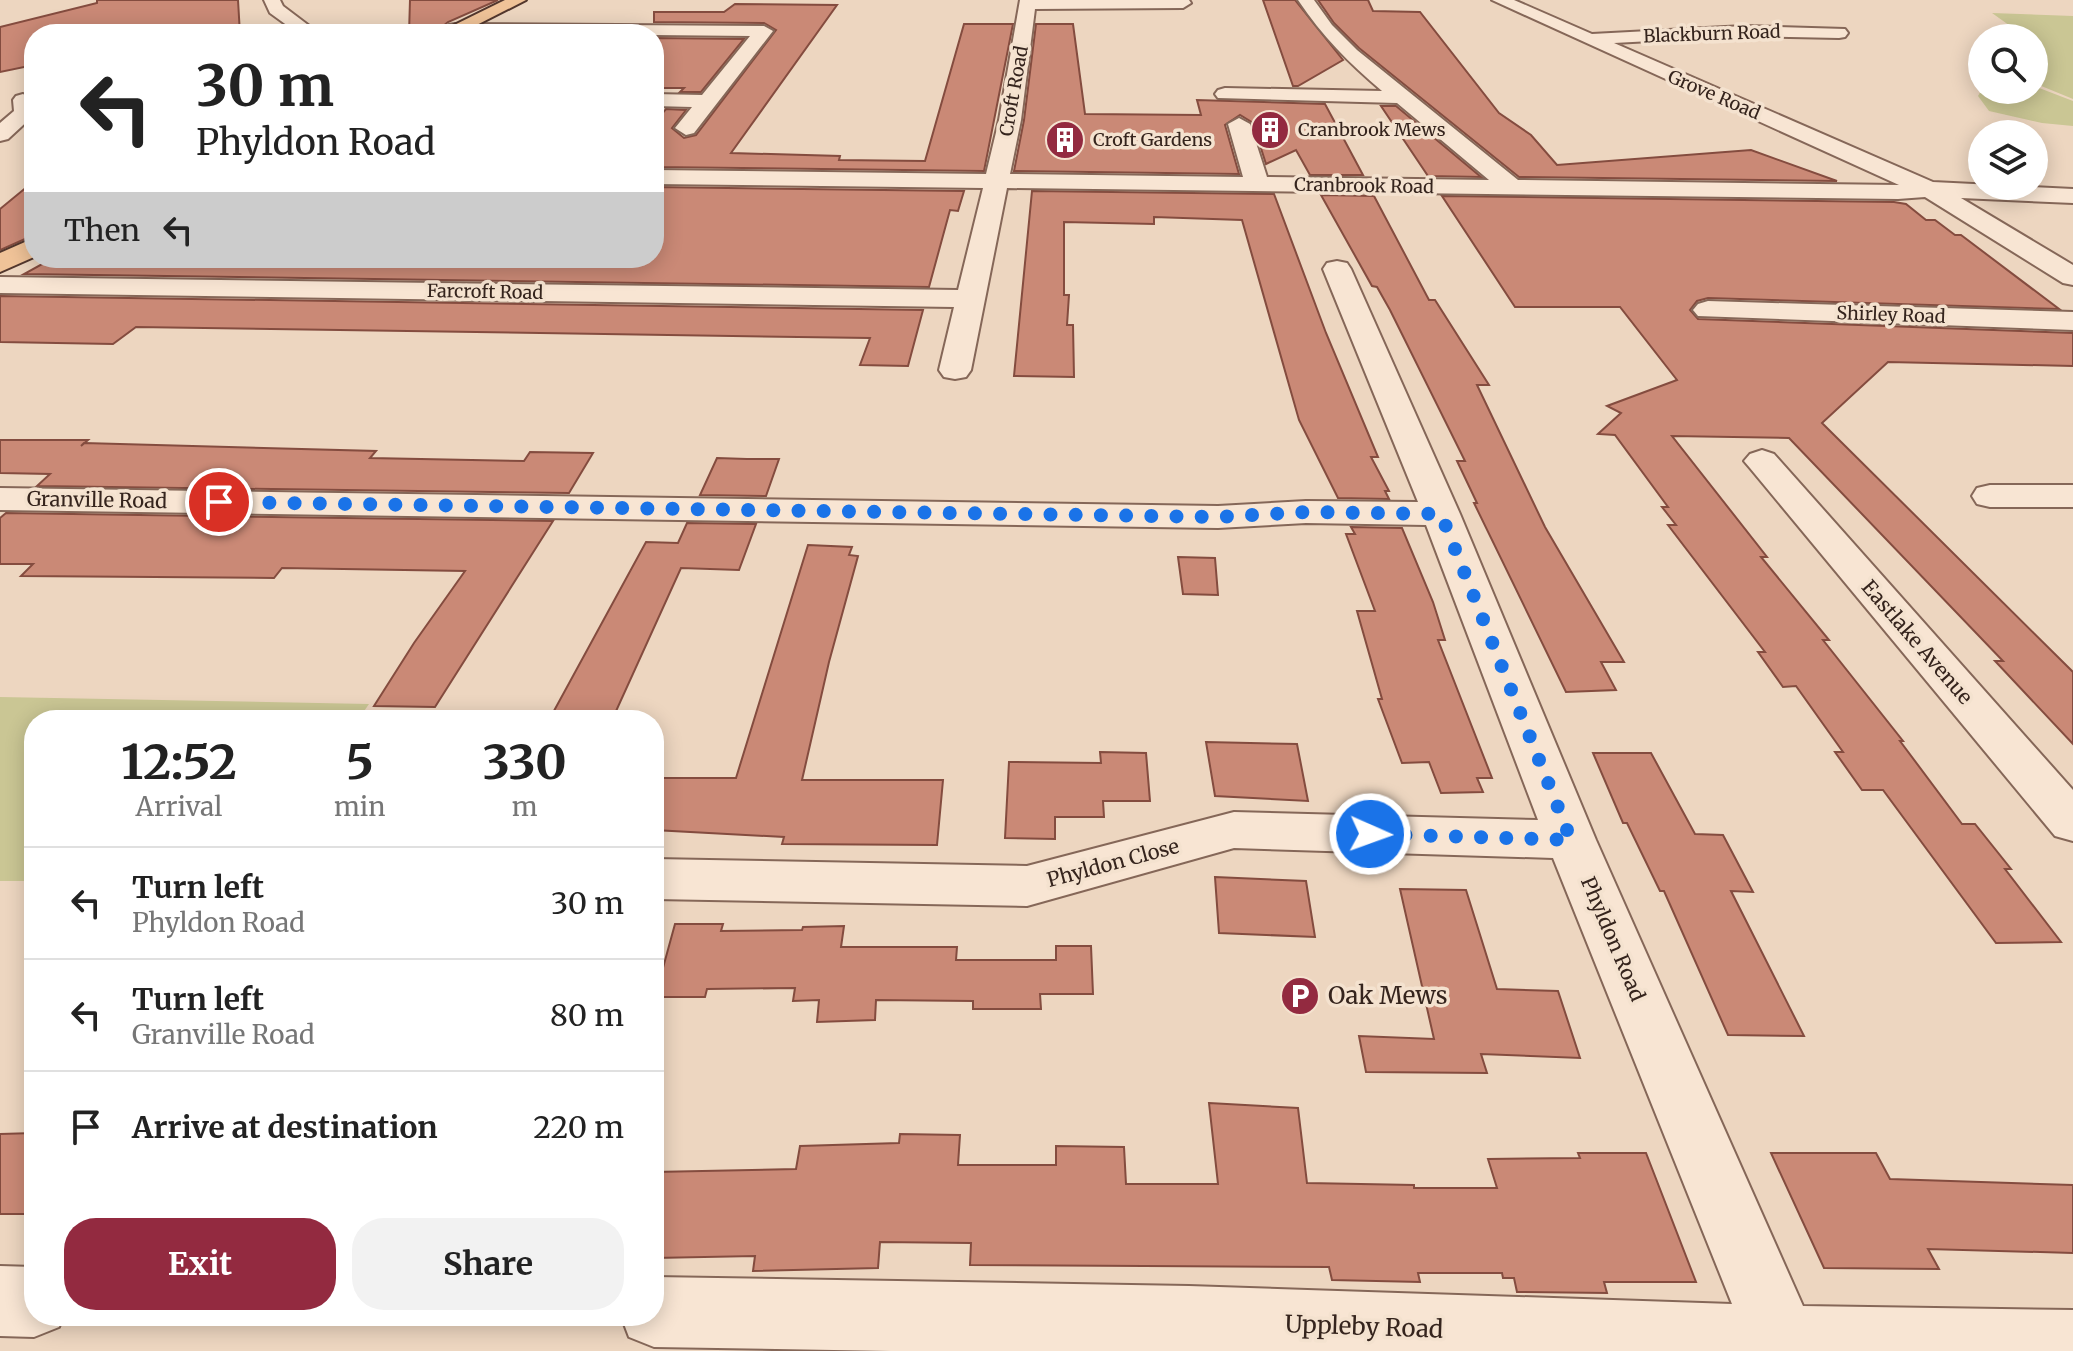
<!DOCTYPE html>
<html lang="en">
<head>
<meta charset="utf-8">
<style>
  :root { --surface:#fff; --page:#f2f2f2; --text:#222; --muted:#767676; --line:#e0e0e0; --accent:#932a40 }
  body { margin:0; font-family:Merriweather,serif; background:var(--page); color:var(--text); height:100vh; display:flex; flex-direction:column; font-size:30px; white-space:nowrap }
  * { box-sizing:border-box; margin:0 }
  p { font-size:26px; color:var(--muted) }
  .icon { flex:none; width:44px; height:44px; fill:none; stroke:currentColor; stroke-width:2; stroke-linecap:round; stroke-linejoin:round }
  .map { position:relative; flex:1; overflow:hidden }
  .side { position:absolute; left:24px; top:710px; width:640px; height:616px; display:flex; flex-direction:column; background:var(--surface); border-radius:32px; box-shadow:0 4px 20px #0003 }
  .side>* { flex:none }
  .guide { position:absolute; left:24px; top:24px; width:640px; height:244px; border-radius:32px; box-shadow:0 4px 20px #0003; background:#fff; color:var(--text); overflow:hidden }
  .tools { position:absolute; left:1968px; top:24px; display:grid; gap:16px }
  .tools a { display:grid; place-items:center; width:80px; height:80px; border-radius:50%; background:var(--surface); box-shadow:0 4px 20px #0003; font-size:40px }
  .pin { position:absolute; display:grid; place-items:center; width:68px; height:68px; color:#fff; margin:-34px; border:4px solid #fff; border-radius:50%; box-shadow:0 2px 8px #0007 }
  .me { position:absolute; width:88px; margin:-44px; rotate:92deg; stroke-linejoin:round; filter:drop-shadow(0 0 6px #0008) }
  .turn { display:flex; align-items:center; gap:28px; height:168px; padding:0 40px; font-size:36px }
  .turn .icon { width:104px; height:104px; stroke-width:2.5 }
  .turn b { display:block; font-size:56px; line-height:68px }
  .then { display:flex; align-items:center; height:76px; padding:0 40px; background:#0003; gap:16px; font-size:30px }
  .eta { display:flex; justify-content:space-evenly; align-items:center; height:136px; text-align:center }
  .eta b { font-size:48px; font-weight:700; line-height:56px }
  .primary-button { display:flex; gap:16px; margin-top:auto; padding:16px 40px }
  .primary-button a { flex:1; height:92px; border-radius:32px; background:var(--accent); color:#fff; font-size:32px; font-weight:700; line-height:92px; text-align:center }
  .primary-button a+a { background:var(--page); color:var(--text) }
  ul { padding:0; list-style:none }
  li { display:flex; align-items:center; gap:24px; height:112px; padding:0 40px; border-top:2px solid var(--line) }
  li div { flex:1 }
  li b { display:block; font-size:30px }
  li em { font-style:normal }
  .map>svg:first-child { display:block }
</style>
</head>
<body>
<div class="map">
<svg width="2073" height="1351" viewBox="0 0 2073 1351">
  <rect width="100%" height="100%" fill="#edd6c0"/>
  <g fill="#cac694">
    <polygon points="1992,13 2073,16 2073,99 2034,83 2034,38 2027,38"/>
    <polygon points="2034,86 2073,101 2073,126 2042,123 1989,111 1978,96 1982,89 2034,90"/>
    <polygon points="0,697 369,704 358,720 34,720 34,881 0,881"/>
  </g>
  <g fill="#ca8976" stroke="#844c3f" stroke-width="2">
    <polygon points="97,0 238,0 240,34 34,34 34,65 0,72 0,27 97,3"/>
    <polygon points="410,0 498,0 448,22 433,34 409,34"/>
    <polygon points="1263,0 1295,0 1343,60 1298,86 1293,86"/>
    <polygon points="1318,0 1368,0 1373,11 1420,12 1499,113 1531,135 1557,165 1751,150 1837,181 1519,177 1359,48 1334,23"/>
    <polygon points="735,4 837,5 731,153 840,156 839,160 925,161 964,24 1013,24 984,171 654,167 654,123 666,109 686,110 672,128 684,138 696,135 776,30 764,23 654,22 654,12 724,12"/>
    <polygon points="1036,24 1073,24 1085,114 1201,115 1197,100 1325,104 1363,175 1310,175 1296,150 1266,164 1253,123 1240,115 1225,125 1239,174 1014,171 1024,120"/>
    <polygon points="654,38 744,39 701,92 680,92 684,88 654,88"/>
    <polygon points="1381,106 1396,106 1481,177 1428,176"/>
    <polygon points="34,181 34,235 0,250 0,209"/>
    <polygon points="654,187 964,191 958,211 950,210 929,287 24,274 53,258 596,262 599,258 654,258"/>
    <polygon points="1032,191 1274,194 1326,333 1378,457 1371,457 1389,491 1385,491 1389,499 1338,498 1299,420 1242,220 1154,217 1154,224 1064,222 1064,295 1069,295 1067,325 1073,325 1074,377 1014,376"/>
    <polygon points="1321,195 1374,196 1429,300 1435,300 1489,385 1477,385 1545,527 1624,662 1601,662 1616,690 1566,692 1474,503 1477,503 1457,461 1465,461 1390,310 1377,287 1372,286"/>
    <polygon points="1442,196 1894,202 1906,204 1926,220 1935,220 1955,235 1961,235 2059,309 1708,298 1697,301 1690,310 1698,319 2073,333 2073,366 1888,362 1822,423 2073,672 2073,744 1995,661 2003,661 1789,438 1672,436 1767,557 1761,557 1829,640 1823,640 1903,741 1900,741 1962,824 1975,824 2011,869 2005,869 2061,942 1996,943 1883,790 1862,790 1835,752 1843,752 1796,686 1783,687 1758,652 1765,652 1668,525 1676,525 1662,507 1668,507 1615,435 1598,434 1621,413 1607,406 1677,380 1620,307 1515,307"/>
    <polygon points="0,296 923,310 908,366 860,365 870,338 136,327 113,344 0,342"/>
    <polygon points="0,440 88,440 81,446 84,443 376,451 370,458 524,461 530,452 593,453 569,493 37,486 50,474 0,473"/>
    <polygon points="717,458 747,459 779,459 766,496 700,495"/>
    <polygon points="6,513 553,521 435,707 374,706 414,643 465,571 282,568 274,578 21,576 33,564 0,564 0,518"/>
    <polygon points="687,523 756,524 739,570 681,568 612,720 549,720 646,542 678,543"/>
    <polygon points="1351,527 1402,528 1433,602 1445,640 1438,640 1492,778 1477,778 1483,792 1441,793 1429,762 1402,763 1378,699 1382,699 1357,611 1375,611 1346,534 1355,534"/>
    <polygon points="808,545 852,547 849,555 858,556 829,662 802,780 943,780 937,845 782,844 784,837 654,830 654,778 736,778"/>
    <polygon points="1178,557 1215,558 1218,595 1183,594"/>
    <polygon points="1206,742 1297,744 1308,801 1215,796"/>
    <polygon points="1100,752 1146,753 1150,801 1103,801 1104,817 1055,817 1055,839 1005,838 1009,762 1101,763"/>
    <polygon points="1593,753 1651,753 1695,834 1723,835 1753,892 1731,891 1804,1036 1728,1035 1664,891 1660,891 1627,823 1623,823"/>
    <polygon points="1215,877 1306,881 1315,937 1219,933"/>
    <polygon points="1400,889 1466,890 1497,989 1558,991 1580,1058 1481,1054 1487,1073 1366,1072 1359,1036 1434,1039"/>
    <polygon points="675,924 723,924 721,931 802,930 803,927 844,926 841,947 957,947 956,960 1056,960 1056,946 1091,946 1093,994 1040,994 1041,1009 973,1009 973,1001 876,1000 875,1020 817,1022 819,1000 793,1001 795,988 707,989 705,997 655,997"/>
    <polygon points="1209,1103 1298,1108 1307,1183 1414,1185 1414,1188 1497,1188 1488,1159 1580,1158 1578,1153 1646,1153 1696,1282 1604,1282 1607,1293 1517,1292 1514,1278 1503,1278 1502,1273 1418,1273 1420,1282 1332,1280 1329,1267 970,1265 971,1243 880,1242 878,1268 753,1271 755,1256 654,1258 654,1172 796,1169 800,1146 899,1143 900,1134 960,1135 958,1165 1056,1165 1056,1146 1124,1147 1126,1184 1218,1184"/>
    <polygon points="34,1133 34,1214 0,1214 0,1134"/>
    <polygon points="1771,1153 1876,1153 1890,1179 2073,1185 2073,1253 1928,1249 1939,1269 1824,1268"/>
  </g>
  <g fill="none" stroke-linecap="round" stroke-linejoin="round">
    <defs>
      <g id="minor">
        <polygon points="264,0 280,0 283,6 320,34 299,34 270,13"/>
        <path d="M1020 0H1189L1191 3 1183 8 1035 9 1021 120 1010 174 1243 177 1228 124 1239 118 1250 124 1267 177 1489 180 1397 103 1218 98 1215 94 1218 90 1225 88 1382 91C1349 63 1322 36 1298 0H1314L1332 25 1357 50 1518 180 1899 185 1492 0H1514L1592 34 1744 26 1845 29 1848 33 1845 37 1839 38 1744 36 1614 43 1933 182 2073 189V203L1961 198 2073 265V285L2063 283 1925 197 1898 199 1007 188 971 370 966 377 955 379 944 377 939 370 954 307 0 293V277L958 290 983 188 654 184V170L986 174 999 120Z"/>
        <polygon points="455,24 764,26 773,31 694,133 686,135 675,128 692,107 654,106 654,94 702,95 750,36 449,33 446,29 449,25"/>
        <polygon points="23,94 33,100 34,115 8,139 0,141 0,123 14,111 13,100 16,96"/>
        <polygon points="1337,261 1347,263 1351,269 1460,514 1596,840 1803,1306 2073,1310 2073,1351 891,1351 654,1347 629,1337 621,1316 654,1316 654,1277 1189,1286 1732,1304 1553,858 1234,848 1027,906 654,899 654,859 1027,866 1234,812 1538,820 1426,525 1306,523 1218,528 0,510 0,488 1218,506 1306,501 1418,502 1323,269 1327,263"/>
        <polygon points="1708,301 2073,312 2073,330 1698,316 1693,310 1698,304"/>
        <polygon points="1762,450 1774,454 2073,790 2073,841 2055,836 1750,468 1744,461 1750,454"/>
        <polygon points="1990,485 2073,485 2073,507 1990,507 1977,504 1972,496 1977,488"/>
        <polygon points="0,1266 34,1267 34,1316 63,1316 59,1327 34,1337 0,1336"/>
      </g>
      <g id="major">
        <polygon points="505,0 526,0 459,34 436,34"/>
        <polygon points="34,238 34,257 0,272 0,253"/>
      </g>
    </defs>
    <use href="#minor" stroke="#856758" stroke-width="4"/>
    <use href="#major" stroke="#53372d" stroke-width="4"/>
    <use href="#minor" fill="#f8e5d3" fill-rule="evenodd"/>
    <use href="#major" fill="#f0c398" fill-rule="evenodd"/>
  </g>
  <g fill="none" stroke-linecap="round" stroke-linejoin="round">
    <polyline stroke="#1a73e8" stroke-width="14" stroke-dasharray="0 25.2" points="219,502 1218,517 1306,512 1441,514 1571,840 1370,834"/>
  </g>
  <defs>
    <symbol id="building-disc" viewBox="-11 -11 22 22"><circle r="9.5" fill="#932a40" stroke="#f4e2cf"/><path d="M-4-6H4V6H1V3H-1V6H-4ZM-2.5-4.3h1.7v1.8h-1.7ZM.8-4.3h1.7v1.8H.8ZM-2.5-1h1.7V.8h-1.7ZM.8-1h1.7V.8H.8Z" fill="#fff"/></symbol>
    <symbol id="parking-disc" viewBox="-11 -11 22 22"><circle r="9.5" fill="#932a40" stroke="#f4e2cf"/><path d="M-3.5-5.5H1a3.5 3.5 0 0 1 0 7H-1V5.5H-3.5ZM-1-3.4V-.6H.8a1.4 1.4 0 0 0 0-2.8Z" fill="#fff"/></symbol>
  </defs>
  <g fill-rule="evenodd">
    <use href="#building-disc" x="1248" y="108" width="44" height="44"/>
    <use href="#building-disc" x="1043" y="118" width="44" height="44"/>
    <use href="#parking-disc" x="1278" y="974" width="44" height="44"/>
  </g>
  <g text-anchor="middle" stroke-width="7" stroke-linejoin="round" paint-order="stroke">
    <g font-size="18" fill="#35241d" stroke="#f4e2cf">
      <text transform="translate(1712 34) rotate(-2)" y="6">Blackburn Road</text>
      <text transform="translate(1014 91) rotate(-80)" y="6">Croft Road</text>
      <text transform="translate(1714 95) rotate(23)" y="6">Grove Road</text>
      <text transform="translate(1364 186) rotate(1)" y="6">Cranbrook Road</text>
      <text transform="translate(485 292) rotate(1)" y="6">Farcroft Road</text>
      <text transform="translate(1891 315) rotate(2)" y="6">Shirley Road</text>
    </g>
    <g font-size="18" fill="#35241d" stroke="#f4e2cf" text-anchor="start">
      <text x="1298" y="136">Cranbrook Mews</text>
      <text x="1093" y="146">Croft Gardens</text>
    </g>
    <g font-size="20" fill="#35241d" stroke="#f4e2cf">
      <text transform="translate(97 500) rotate(1)" y="7">Granville Road</text>
      <text transform="translate(1917 642) rotate(49)" y="7">Eastlake Avenue</text>
      <text transform="translate(1113 863) rotate(-15)" y="7">Phyldon Close</text>
      <text transform="translate(1613 939) rotate(67)" y="7">Phyldon Road</text>
    </g>
    <g font-size="24" fill="#35241d" stroke="#f4e2cf" text-anchor="start">
      <text x="1328" y="1004">Oak Mews</text>
    </g>
    <g font-size="24" fill="#35241d" stroke="#f4e2cf">
      <text transform="translate(1364 1327) rotate(2)" y="8">Uppleby Road</text>
    </g>
  </g>
</svg>
<div class="tools">
<a><svg class="icon" aria-label="search" viewBox="0 0 24 24"><circle cx="10" cy="10" r="6"/><path d="M15 15l6 6"/></svg></a>
<a><svg class="icon" aria-label="layers" viewBox="0 0 24 24"><path d="M12 4l9 5-9 5-9-5zM3 14l9 5 9-5"/></svg></a>
</div>
<div class="pin" style="left:219px;top:502px;background:#d93025"><svg class="icon" aria-label="arrive" viewBox="0 0 24 24"><path d="M6 21V4h12l-3 4 3 4H6"/></svg></div>
<svg class="me" style="left:1370px;top:834px" viewBox="-20 -20 40 40"><circle r="17" fill="#1a73e8" stroke="#fff" stroke-width="3"/><path d="M0-11L8 9 0 5-8 9z" fill="#fff"/></svg>
<div class="guide">
<div class="turn"><svg class="icon" aria-label="left" viewBox="0 0 24 24"><path d="M17 20v-9H6M10 6l-5 5 5 5"/></svg><div><b>30 m</b>Phyldon Road</div></div>
<div class="then">Then<svg class="icon" aria-label="left" viewBox="0 0 24 24"><path d="M17 20v-9H6M10 6l-5 5 5 5"/></svg></div>
</div>
<section class="side">
<div class="eta">
<div><b>12:52</b><p>Arrival</p></div>
<div><b>5</b><p>min</p></div>
<div><b>330</b><p>m</p></div>
</div>
<ul>
<li><svg class="icon" aria-label="left" viewBox="0 0 24 24"><path d="M17 20v-9H6M10 6l-5 5 5 5"/></svg><div><b>Turn left</b><p>Phyldon Road</p></div><em>30 m</em></li>
<li><svg class="icon" aria-label="left" viewBox="0 0 24 24"><path d="M17 20v-9H6M10 6l-5 5 5 5"/></svg><div><b>Turn left</b><p>Granville Road</p></div><em>80 m</em></li>
<li><svg class="icon" aria-label="arrive" viewBox="0 0 24 24"><path d="M6 21V4h12l-3 4 3 4H6"/></svg><div><b>Arrive at destination</b></div><em>220 m</em></li>
</ul>
<div class="primary-button"><a>Exit</a><a>Share</a></div>
</section>
</div>
</body>
</html>
